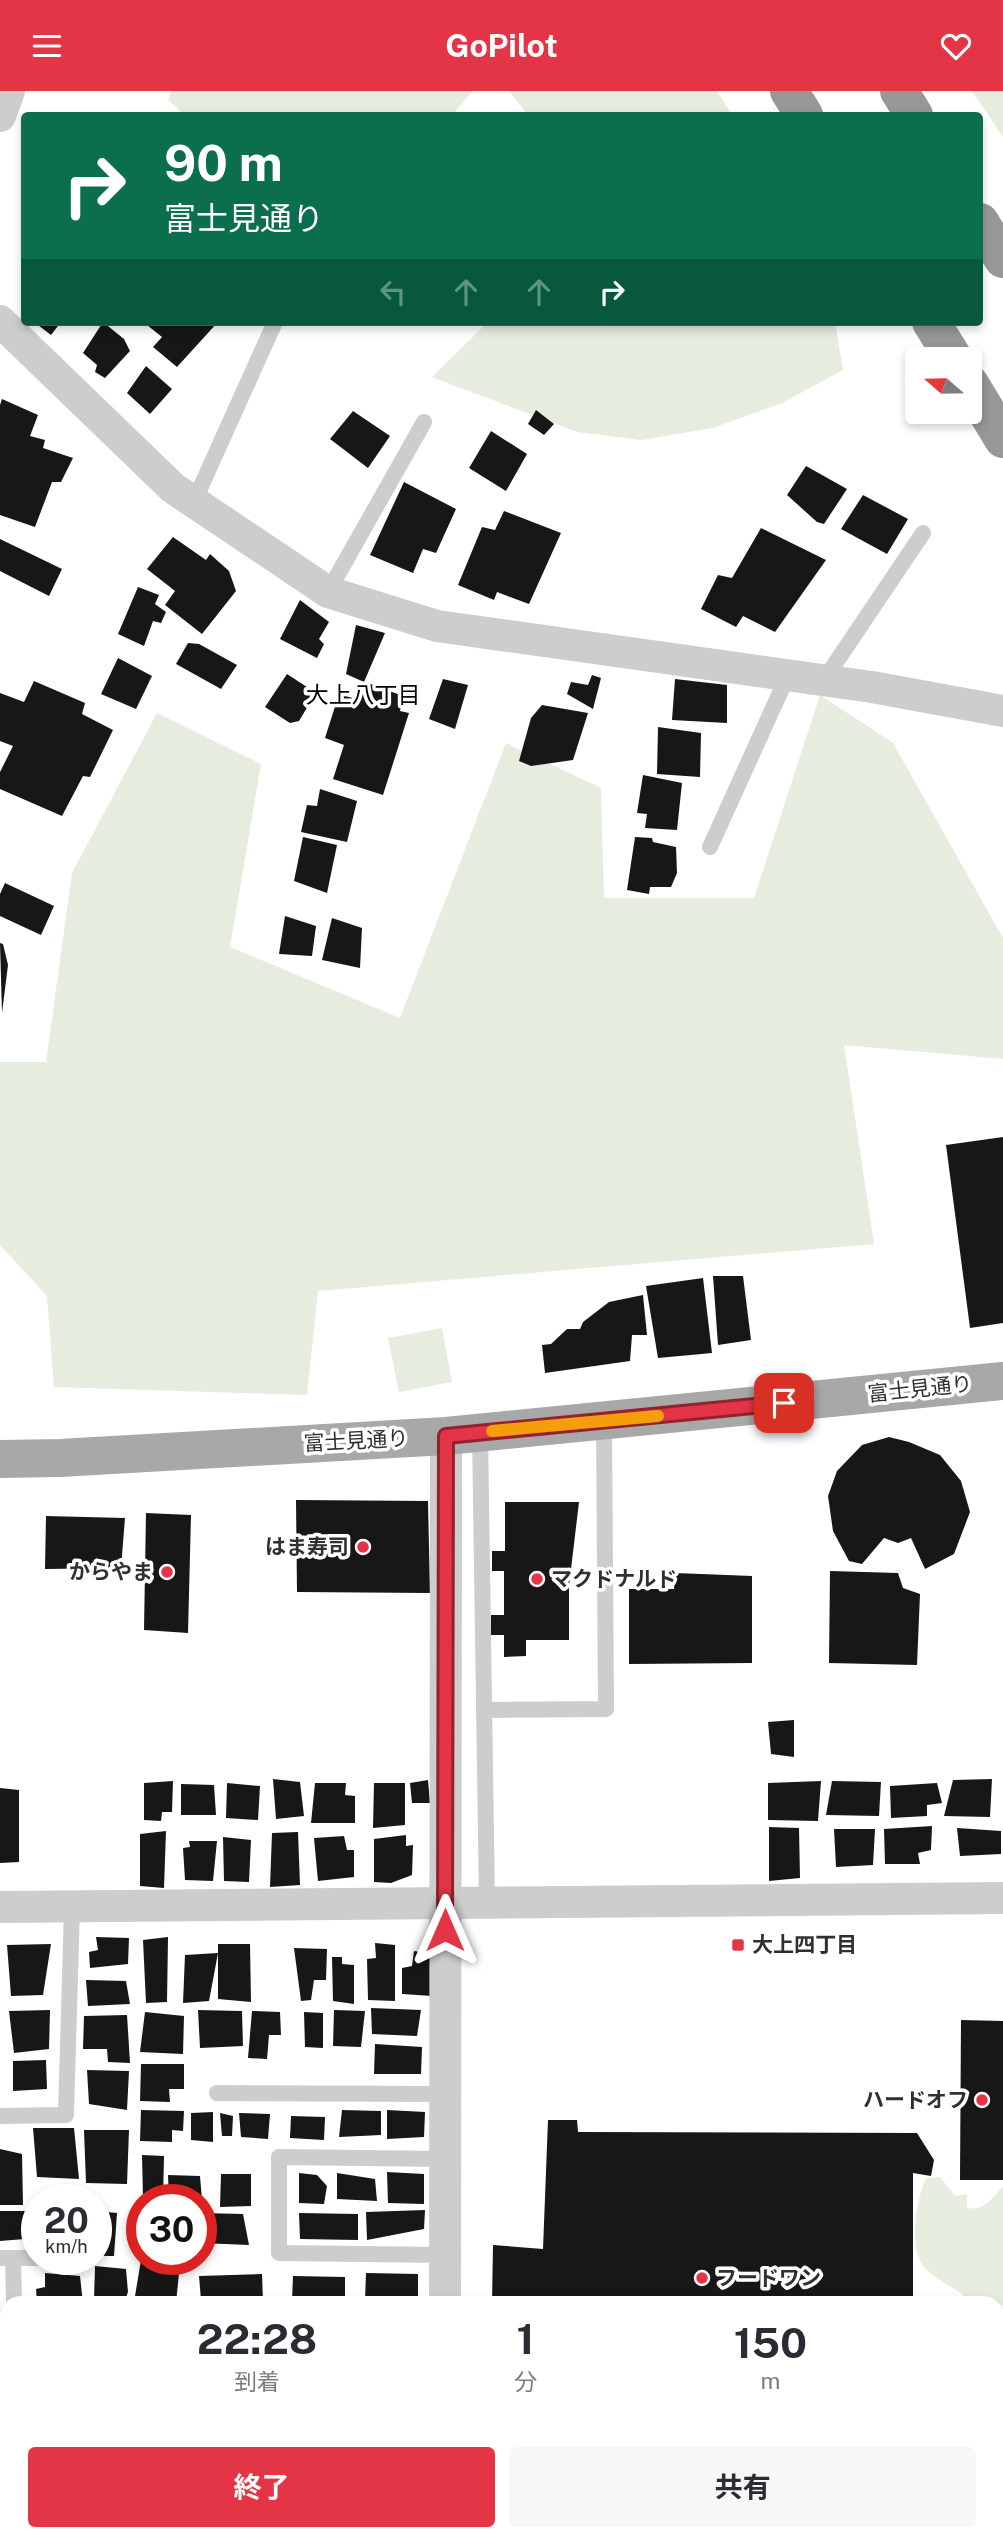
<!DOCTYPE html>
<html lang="ja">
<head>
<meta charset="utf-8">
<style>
  :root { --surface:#fff; --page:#f7f7f7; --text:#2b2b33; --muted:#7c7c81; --accent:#e33546 }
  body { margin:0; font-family:"Public Sans","Noto Sans JP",sans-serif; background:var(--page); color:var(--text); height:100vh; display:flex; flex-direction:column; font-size:26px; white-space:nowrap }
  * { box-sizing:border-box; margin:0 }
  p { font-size:23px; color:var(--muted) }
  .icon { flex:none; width:38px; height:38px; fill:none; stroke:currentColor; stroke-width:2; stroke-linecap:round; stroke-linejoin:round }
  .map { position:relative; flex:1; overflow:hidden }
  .details { position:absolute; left:0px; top:2205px; width:1004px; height:245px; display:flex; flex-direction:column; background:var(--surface); border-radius:21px 21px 0 0; box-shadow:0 4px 10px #0003 }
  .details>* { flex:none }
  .hud { position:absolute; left:21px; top:21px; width:962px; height:214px; border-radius:7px; box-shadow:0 4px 10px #0003; background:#0b6e4f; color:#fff; overflow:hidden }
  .needle { width:46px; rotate:290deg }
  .buttons { position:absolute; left:905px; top:256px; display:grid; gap:14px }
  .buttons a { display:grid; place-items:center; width:77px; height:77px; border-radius:7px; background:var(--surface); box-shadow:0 4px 10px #0003; font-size:35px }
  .speed { position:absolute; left:21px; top:2093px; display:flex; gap:14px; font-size:35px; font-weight:700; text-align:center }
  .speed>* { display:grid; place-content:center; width:91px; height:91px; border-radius:50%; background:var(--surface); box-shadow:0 4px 10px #0003; line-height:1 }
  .speed small { font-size:18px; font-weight:400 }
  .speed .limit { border:10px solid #d22; background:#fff; color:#111 }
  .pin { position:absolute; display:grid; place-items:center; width:60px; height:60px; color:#fff; margin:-30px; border-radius:14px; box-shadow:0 4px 10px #0006 }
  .me { position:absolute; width:77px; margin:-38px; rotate:0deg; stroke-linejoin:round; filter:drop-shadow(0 0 5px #0008) }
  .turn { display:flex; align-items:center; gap:24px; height:147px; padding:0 28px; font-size:32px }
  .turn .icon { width:91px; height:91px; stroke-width:2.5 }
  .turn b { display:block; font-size:49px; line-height:60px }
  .lanes { display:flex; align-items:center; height:66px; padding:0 28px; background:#0003; justify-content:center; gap:35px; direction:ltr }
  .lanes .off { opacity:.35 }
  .eta { display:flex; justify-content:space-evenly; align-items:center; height:119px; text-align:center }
  .eta b { font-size:42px; font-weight:700; line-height:49px }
  .cta { display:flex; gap:14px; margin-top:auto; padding:14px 28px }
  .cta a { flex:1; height:80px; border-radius:7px; background:var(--accent); color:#fff; font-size:28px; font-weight:700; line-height:80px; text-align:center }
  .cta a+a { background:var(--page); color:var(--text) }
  header { display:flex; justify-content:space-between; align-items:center; height:91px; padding:0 28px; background:var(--accent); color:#fff; font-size:32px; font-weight:700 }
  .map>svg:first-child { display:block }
</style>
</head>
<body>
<header><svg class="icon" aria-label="menu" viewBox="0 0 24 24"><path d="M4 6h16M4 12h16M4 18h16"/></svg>GoPilot<svg class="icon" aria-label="heart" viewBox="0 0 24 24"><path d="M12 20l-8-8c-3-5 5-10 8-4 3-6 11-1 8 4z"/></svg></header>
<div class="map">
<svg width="1003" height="2450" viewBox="0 0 1003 2450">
  <rect width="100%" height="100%" fill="#fff"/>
  <g fill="#e6ecde">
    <polygon points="171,0 473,0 452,24 185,24 168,9"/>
    <polygon points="509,0 717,0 732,24 528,24"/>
    <polygon points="972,0 1003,0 1003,46"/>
    <polygon points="488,231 835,231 843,279 782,312 713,337 642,349 577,341 432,286"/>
    <polygon points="820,604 893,652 1003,847 1003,968 844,954 874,1153 318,1200 307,1304 54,1296 47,1205 0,1154 0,971 46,971 72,782 157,622 261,673 230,856 400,927 506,652 601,697 604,807 754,807"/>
    <polygon points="442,1237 452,1291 399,1301 388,1247"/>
    <path d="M940 2086 955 2105 967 2103V2117C984 2120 993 2107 1003 2095V2215L998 2212 963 2211V2204C951 2195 937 2189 926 2178 907 2160 916 2109 926 2087Z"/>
  </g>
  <g fill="#171717">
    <polygon points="34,231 61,231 51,244"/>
    <polygon points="103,231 124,248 130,260 105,287 95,281 97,274 83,262"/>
    <polygon points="149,231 218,231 177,276 153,256 162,246 147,234"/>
    <polygon points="146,275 172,298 150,323 127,302"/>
    <polygon points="2,308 38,324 30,345 45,349 43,357 73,367 61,391 52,391 35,436 0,424 0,314"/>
    <polygon points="536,319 554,333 544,344 528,333"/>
    <polygon points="353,320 390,345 368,377 330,348"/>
    <polygon points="491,340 527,363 506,400 469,377"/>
    <polygon points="806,375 847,398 824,433 817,431 787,404"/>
    <polygon points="404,391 456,418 436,462 423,458 413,482 370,464"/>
    <polygon points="863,404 908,428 887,463 841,438"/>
    <polygon points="504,420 561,442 529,513 497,501 494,509 458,494 482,436 495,439"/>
    <polygon points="761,437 826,469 775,541 743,525 736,536 701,518 718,484 732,487"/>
    <polygon points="173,446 206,469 210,463 229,480 236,500 202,543 165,514 175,500 147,478"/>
    <polygon points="0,448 62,478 49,505 0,480"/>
    <polygon points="138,496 159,504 155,513 166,521 161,532 153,530 144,555 118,543"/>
    <polygon points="300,509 329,531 319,548 324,553 317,567 280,548"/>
    <polygon points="356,534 385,542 364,591 346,583"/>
    <polygon points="188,552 199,553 237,574 221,598 176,573"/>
    <polygon points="118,567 152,585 136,618 101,603"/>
    <polygon points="287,583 310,598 311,610 299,630 290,632 265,616"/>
    <polygon points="592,584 601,587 593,618 567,603 571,591 588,594"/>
    <polygon points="443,588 468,594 455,638 429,628"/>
    <polygon points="675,588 727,594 727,632 672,629"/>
    <polygon points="34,590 85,612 82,623 113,639 90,686 83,685 62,725 0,698 0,681 13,655 0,650 0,602 24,611"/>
    <polygon points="368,592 403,605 400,620 409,622 383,704 333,688 344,654 325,647 339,603 359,609"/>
    <polygon points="542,614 588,622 573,669 531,675 519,670 531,627"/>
    <polygon points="658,636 701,642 700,686 657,683"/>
    <polygon points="643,684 682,692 677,739 645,737 647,723 637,722"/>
    <polygon points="320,698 357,710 347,751 301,741 307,714 317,715"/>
    <polygon points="303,746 337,754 327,802 294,790"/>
    <polygon points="635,746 652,747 653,751 676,756 677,782 671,796 650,796 649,803 627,799"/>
    <polygon points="5,792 54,815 41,844 0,825 0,803"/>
    <polygon points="285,825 316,835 312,865 279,863"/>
    <polygon points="332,827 362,837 360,877 322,869"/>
    <polygon points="0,852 3,853 8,874 2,922"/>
    <polygon points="1003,1046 1003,1232 970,1237 946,1054"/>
    <polygon points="713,1185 743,1185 751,1249 718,1254"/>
    <polygon points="703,1187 712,1262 658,1267 646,1195"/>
    <polygon points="643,1204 647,1244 632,1244 630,1270 545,1282 542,1254 551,1253 567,1238 580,1238 583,1231 609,1211"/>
    <polygon points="889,1346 909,1351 940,1364 961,1390 970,1421 954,1463 925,1478 911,1447 898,1452 884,1447 862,1473 849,1470 833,1440 828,1405 837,1380 862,1354"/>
    <polygon points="296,1409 428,1410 430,1502 297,1501"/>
    <polygon points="505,1411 579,1411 569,1495 569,1549 526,1549 526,1565 504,1566 504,1544 491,1544 491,1524 504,1524 504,1480 492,1480 492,1460 505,1460"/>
    <polygon points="146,1422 191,1424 188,1542 144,1539"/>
    <polygon points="46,1425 125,1427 121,1477 45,1478"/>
    <polygon points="830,1480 898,1482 903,1497 920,1503 917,1574 829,1572"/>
    <polygon points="675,1482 752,1485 752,1572 629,1573 629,1498 674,1498"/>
    <polygon points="794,1629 794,1666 771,1663 768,1631"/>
    <polygon points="273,1688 300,1691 304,1725 276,1728"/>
    <polygon points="992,1688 990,1726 944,1725 953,1689"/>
    <polygon points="428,1689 430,1712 412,1712 410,1692"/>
    <polygon points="173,1690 172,1721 162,1721 161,1730 144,1729 144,1692"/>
    <polygon points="821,1690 818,1730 768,1729 768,1692"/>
    <polygon points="832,1690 881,1691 879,1725 826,1724"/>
    <polygon points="227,1692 260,1695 258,1729 226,1727"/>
    <polygon points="315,1692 346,1692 345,1704 355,1705 355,1732 311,1732"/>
    <polygon points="374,1692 405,1692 405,1734 373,1737"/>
    <polygon points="937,1692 942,1712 927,1714 927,1725 891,1727 890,1695"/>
    <polygon points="181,1693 214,1694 216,1724 181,1724"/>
    <polygon points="0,1697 19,1699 19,1771 0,1772"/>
    <polygon points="932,1735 931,1759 918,1762 920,1773 885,1773 884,1738"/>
    <polygon points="769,1736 799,1737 800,1787 769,1790"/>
    <polygon points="957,1737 1001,1740 1001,1763 960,1765"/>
    <polygon points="834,1738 875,1738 873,1774 836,1776"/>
    <polygon points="166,1740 164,1797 140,1795 140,1743"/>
    <polygon points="298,1741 300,1794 270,1796 272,1742"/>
    <polygon points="406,1744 406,1755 413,1754 412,1784 391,1792 374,1791 374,1748"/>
    <polygon points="344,1745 347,1759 354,1759 354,1786 318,1790 314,1747"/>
    <polygon points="223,1746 251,1749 249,1791 224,1790"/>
    <polygon points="189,1750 217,1750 213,1790 185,1789 183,1757 190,1756"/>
    <polygon points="96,1846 129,1847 128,1873 90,1877 89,1861 98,1859"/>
    <polygon points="168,1846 167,1911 146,1912 143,1849"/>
    <polygon points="375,1852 395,1854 395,1910 368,1909 367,1868 376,1867"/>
    <polygon points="51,1853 43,1904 11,1905 7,1854"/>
    <polygon points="218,1853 250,1853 251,1911 218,1908"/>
    <polygon points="294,1857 327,1858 326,1889 314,1889 311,1909 301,1910"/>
    <polygon points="414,1860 431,1863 432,1905 402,1903 402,1877 412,1875"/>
    <polygon points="218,1862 209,1910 183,1912 185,1864"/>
    <polygon points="332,1866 342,1866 342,1873 354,1874 354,1913 333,1910"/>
    <polygon points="86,1889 126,1890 130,1913 88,1915"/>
    <polygon points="371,1917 421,1919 417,1945 372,1943"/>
    <polygon points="50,1919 49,1958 14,1962 9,1920"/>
    <polygon points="198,1919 242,1920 243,1955 200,1957"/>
    <polygon points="334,1919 365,1920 361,1956 333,1955"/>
    <polygon points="252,1920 280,1921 281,1944 269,1944 267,1968 248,1967"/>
    <polygon points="145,1921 184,1925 183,1963 140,1961"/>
    <polygon points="304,1921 323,1922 323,1957 305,1956"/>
    <polygon points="127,1924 130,1972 108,1971 107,1958 83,1958 84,1925"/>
    <polygon points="961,1929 1003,1930 1003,2089 960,2089"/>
    <polygon points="375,1953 422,1956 421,1983 374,1983"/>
    <polygon points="46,1969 47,1998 13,2000 13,1970"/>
    <polygon points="141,1973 184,1973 184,1998 169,1998 170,2011 140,2010"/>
    <polygon points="87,1979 129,1980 127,2019 89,2013"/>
    <polygon points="141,2019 184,2020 183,2040 172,2039 172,2051 140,2050"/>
    <polygon points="342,2019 381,2020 381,2044 339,2046"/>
    <polygon points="387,2019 425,2021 424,2046 387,2048"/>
    <polygon points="213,2021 213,2051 191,2049 191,2022"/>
    <polygon points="220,2022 233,2025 232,2045 222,2045"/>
    <polygon points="239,2022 270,2023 268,2048 241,2046"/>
    <polygon points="291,2025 325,2026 324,2049 290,2047"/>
    <polygon points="548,2029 577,2029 578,2041 917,2042 934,2069 931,2085 913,2082 913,2212 492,2212 493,2154 543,2158"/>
    <polygon points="33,2037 74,2037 79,2088 37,2086"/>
    <polygon points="84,2039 129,2039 127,2093 86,2092"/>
    <polygon points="0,2058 22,2063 23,2114 0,2114"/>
    <polygon points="142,2064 164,2065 163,2109 143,2107"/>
    <polygon points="387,2081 424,2083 424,2113 388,2112"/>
    <polygon points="299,2082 317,2084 327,2095 324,2113 299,2112"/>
    <polygon points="337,2082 375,2088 377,2110 337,2108"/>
    <polygon points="221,2083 251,2083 251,2115 220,2116"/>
    <polygon points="168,2084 200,2085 202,2109 169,2109"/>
    <polygon points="425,2119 424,2138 367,2149 366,2121"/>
    <polygon points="0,2120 37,2120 37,2147 0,2150"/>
    <polygon points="96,2120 117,2122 114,2165 96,2165"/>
    <polygon points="201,2122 243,2123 249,2154 201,2152"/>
    <polygon points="299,2122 358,2123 358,2149 300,2148"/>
    <polygon points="141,2169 180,2172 176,2212 134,2211"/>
    <polygon points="95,2175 126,2178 128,2201 124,2212 94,2209"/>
    <polygon points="45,2182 80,2185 83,2212 37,2212 36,2198 45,2196"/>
    <polygon points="366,2182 418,2183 418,2211 365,2210"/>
    <polygon points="262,2183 263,2210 201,2209 199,2185"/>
    <polygon points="293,2185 345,2186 345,2211 292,2210"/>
    <rect x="998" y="2227" width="5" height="74"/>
    <polygon points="0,2322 5,2322 6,2343 0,2348"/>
    <polygon points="1003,2337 1003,2408 998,2409 998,2338"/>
    <polygon points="0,2381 7,2397 4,2416 0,2416"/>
    <polygon points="36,2443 79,2443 79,2450 42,2450"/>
    <polygon points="93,2443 128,2443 129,2450 93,2450"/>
    <polygon points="142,2443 180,2443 178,2450 142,2450"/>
    <polygon points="208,2443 253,2443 253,2446 208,2448"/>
    <polygon points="391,2443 426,2443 426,2447 395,2450"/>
    <rect x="467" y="2443" width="41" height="7"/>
    <rect x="523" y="2443" width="31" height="7"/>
    <rect x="564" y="2443" width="53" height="7"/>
    <polygon points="642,2443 659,2443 659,2446 681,2448 681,2450 642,2450"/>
    <rect x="689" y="2443" width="32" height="7"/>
  </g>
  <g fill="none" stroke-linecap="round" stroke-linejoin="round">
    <g stroke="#cdcdcd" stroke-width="16">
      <polyline points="194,411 275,231"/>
      <polyline points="328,501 424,331"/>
      <polyline points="824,589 923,442"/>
      <polyline points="710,756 788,584"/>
      <polyline points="480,1341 487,1812"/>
      <polyline points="484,1619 606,1618 604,1330"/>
      <polyline points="217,2002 445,2003"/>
      <polyline points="0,2025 66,2024 72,1816"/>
      <polyline points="445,2164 279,2162 279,2066 445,2068"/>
      <polyline points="0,2167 37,2167"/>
      <polyline points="13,2167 14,2212"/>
      <polyline points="0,2269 7,2269"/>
      <polyline points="0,2371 7,2371"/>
      <polyline points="998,2427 1003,2428"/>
      <polyline points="20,2443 20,2450"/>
      <polyline points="324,2450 325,2443"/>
    </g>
    <g stroke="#cdcdcd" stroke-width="32">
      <polyline points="0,25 9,0"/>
      <polyline points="0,230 173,397 328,501 437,535 872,596 1003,620"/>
      <polyline points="0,1816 1003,1807"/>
      <polyline points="445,2212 446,1345"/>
      <polyline points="445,2443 445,2450"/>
    </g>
    <polyline stroke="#a8a8a8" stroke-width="38" points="0,1368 60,1367 446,1345 1003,1290"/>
    <g stroke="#979797" stroke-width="38">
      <polyline points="789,0 804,24"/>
      <polyline points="899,0 914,24"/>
      <polyline points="980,131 1003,168"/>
      <polyline points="931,231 954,268"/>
      <polyline points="970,293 1003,348"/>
    </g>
  </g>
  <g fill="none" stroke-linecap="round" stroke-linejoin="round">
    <defs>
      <polyline id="route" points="445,1839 446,1345 784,1312"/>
    </defs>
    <use href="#route" stroke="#94222e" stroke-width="18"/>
    <use href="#route" stroke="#e33546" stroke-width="12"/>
    <polyline stroke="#f59e0b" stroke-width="12" points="492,1340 658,1325"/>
  </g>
  <g fill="#e33546" stroke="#fff" stroke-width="2.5">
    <circle cx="363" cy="1456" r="7"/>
    <circle cx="167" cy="1481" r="7"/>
    <circle cx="537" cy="1488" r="7"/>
    <rect x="731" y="1847" width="14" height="14" rx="3.5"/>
    <circle cx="982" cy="2009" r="7"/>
    <circle cx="702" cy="2187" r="7"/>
  </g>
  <g text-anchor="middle" stroke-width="7" stroke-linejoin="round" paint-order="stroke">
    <g font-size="21" fill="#303030" stroke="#fff">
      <text transform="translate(920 1298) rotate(-6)" y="7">富士見通り</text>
      <text transform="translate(356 1350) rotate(-3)" y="7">富士見通り</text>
    </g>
    <g font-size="21" font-weight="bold" fill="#303030" stroke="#fff" text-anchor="end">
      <text x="349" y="1463">はま寿司</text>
      <text x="153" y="1488">からやま</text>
      <text x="551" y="1495" text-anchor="start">マクドナルド</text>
      <text x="752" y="1861" text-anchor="start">大上四丁目</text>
      <text x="968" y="2016">ハードオフ</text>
      <text x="716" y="2194" text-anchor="start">フードワン</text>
    </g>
    <g font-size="23" fill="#000" stroke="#fff">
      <text x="363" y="612">大上八丁目</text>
    </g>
  </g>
</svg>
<div class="buttons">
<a><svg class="needle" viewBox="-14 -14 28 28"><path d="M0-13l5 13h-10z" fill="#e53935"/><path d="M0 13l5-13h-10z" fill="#7c7c81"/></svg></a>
</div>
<div class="speed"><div>20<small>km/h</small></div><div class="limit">30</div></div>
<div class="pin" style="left:784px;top:1312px;background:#d93025"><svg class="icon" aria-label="arrive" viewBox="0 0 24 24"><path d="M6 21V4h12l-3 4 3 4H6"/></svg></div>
<svg class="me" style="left:445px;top:1839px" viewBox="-20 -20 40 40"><path d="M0-17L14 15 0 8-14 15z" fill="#e33546" stroke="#fff" stroke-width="4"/></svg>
<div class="hud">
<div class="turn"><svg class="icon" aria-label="right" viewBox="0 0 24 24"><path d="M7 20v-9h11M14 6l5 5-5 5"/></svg><div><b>90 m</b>富士見通り</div></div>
<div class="lanes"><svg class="icon off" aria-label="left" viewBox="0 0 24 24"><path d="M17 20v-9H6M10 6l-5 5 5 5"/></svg><svg class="icon off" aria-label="ahead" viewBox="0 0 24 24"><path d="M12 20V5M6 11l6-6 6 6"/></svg><svg class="icon off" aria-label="ahead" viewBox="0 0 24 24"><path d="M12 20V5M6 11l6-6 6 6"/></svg><svg class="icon" aria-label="right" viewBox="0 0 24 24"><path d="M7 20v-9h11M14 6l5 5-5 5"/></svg></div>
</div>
<section class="details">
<div class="eta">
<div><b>22:28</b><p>到着</p></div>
<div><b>1</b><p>分</p></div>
<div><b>150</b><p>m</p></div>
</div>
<div class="cta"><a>終了</a><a>共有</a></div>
</section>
</div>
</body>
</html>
